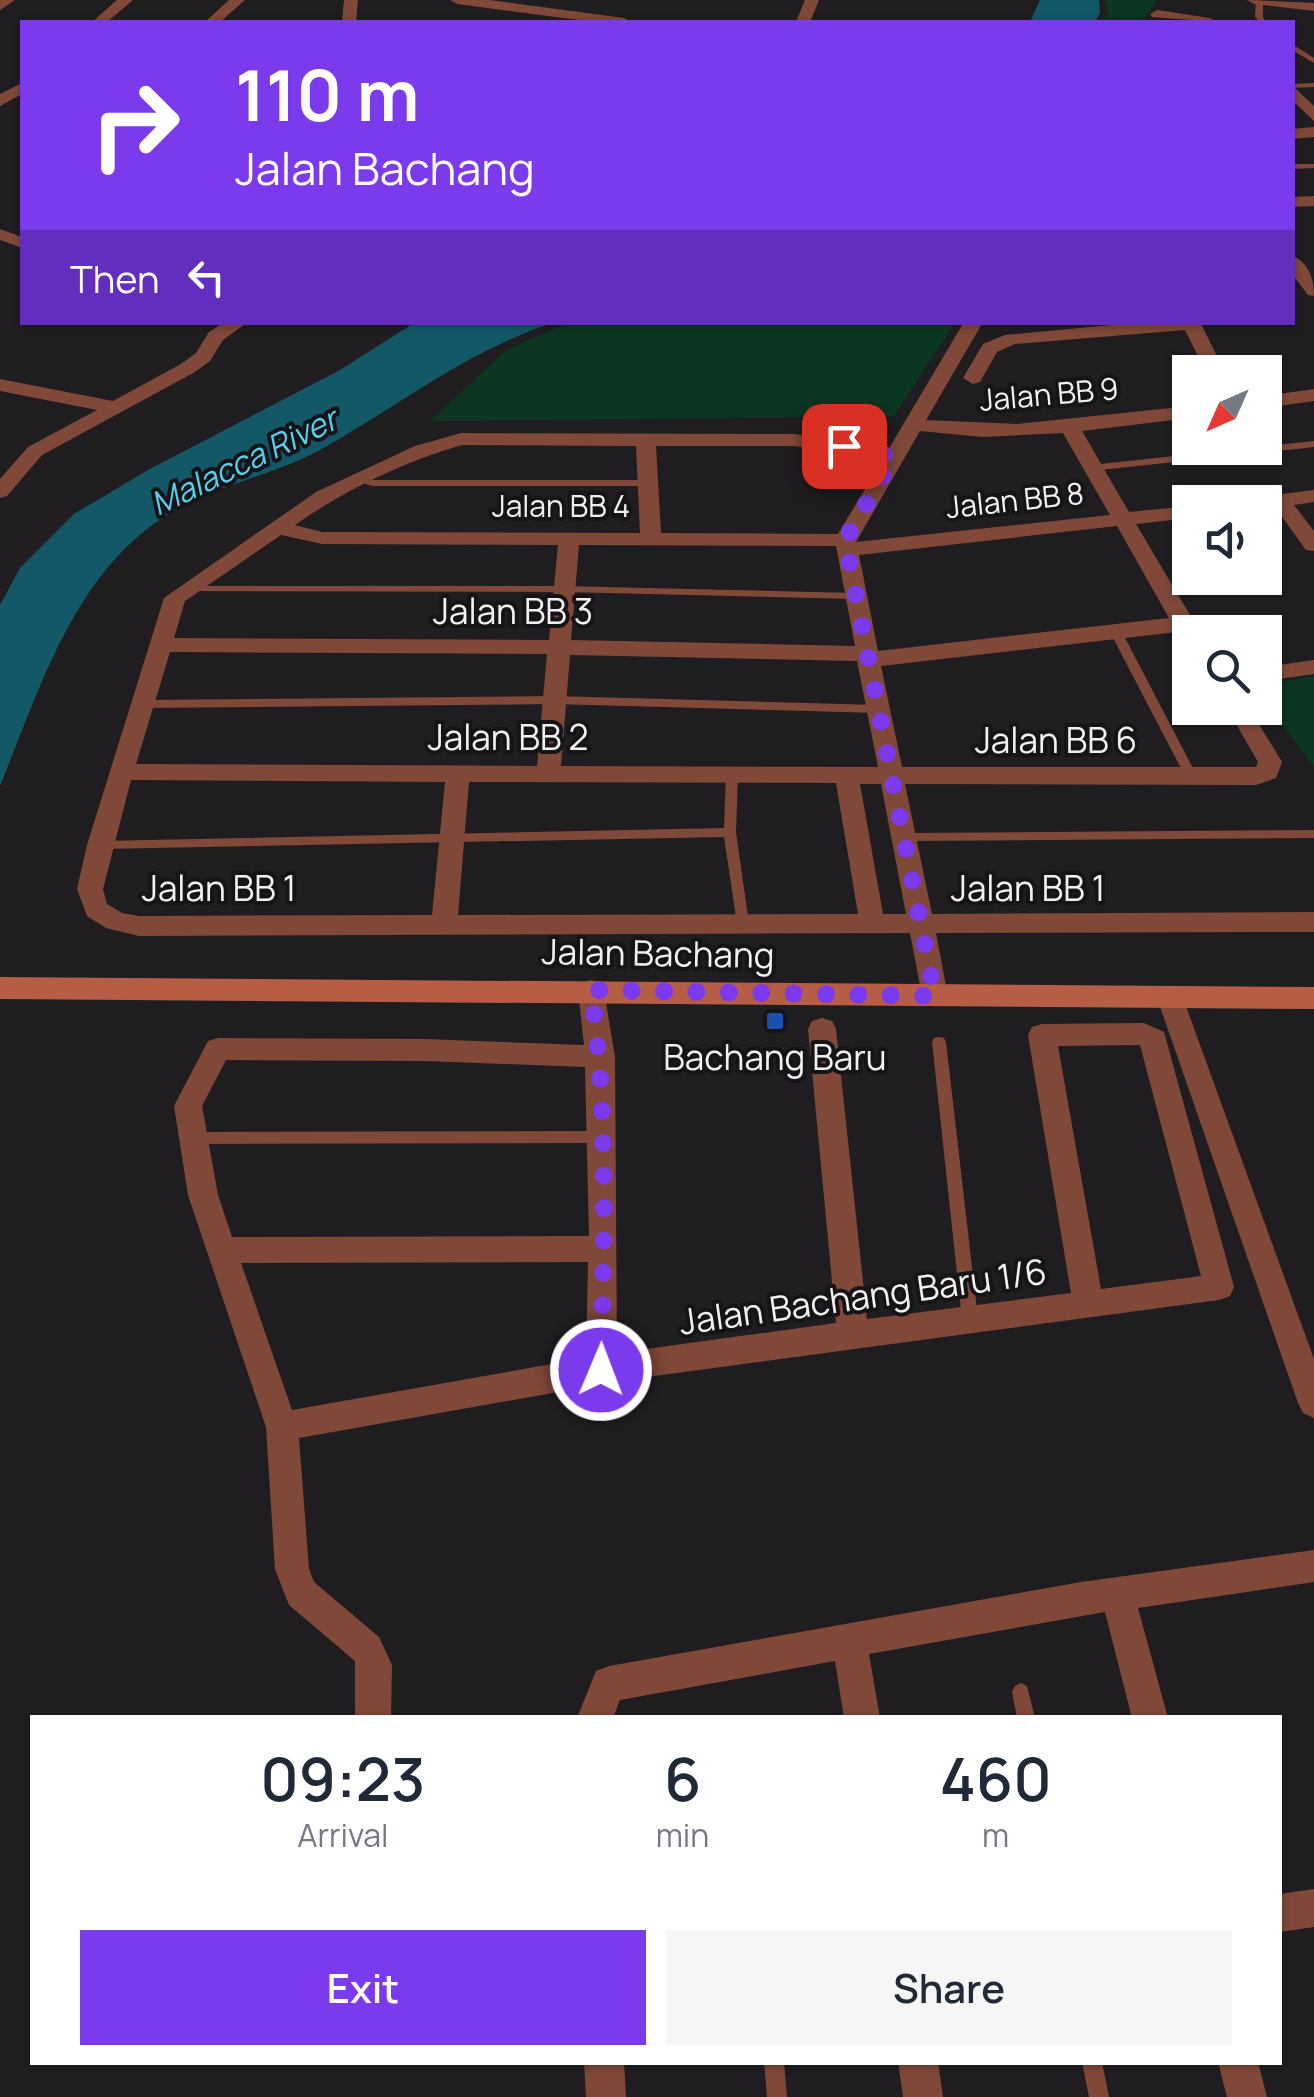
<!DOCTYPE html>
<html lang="en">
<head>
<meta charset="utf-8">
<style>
  :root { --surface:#fff; --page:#f6f6f7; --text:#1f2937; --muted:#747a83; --accent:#7c3aed }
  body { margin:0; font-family:Manrope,sans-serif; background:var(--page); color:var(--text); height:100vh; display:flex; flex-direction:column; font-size:38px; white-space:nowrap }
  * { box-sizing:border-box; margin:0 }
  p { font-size:32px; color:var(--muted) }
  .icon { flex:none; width:55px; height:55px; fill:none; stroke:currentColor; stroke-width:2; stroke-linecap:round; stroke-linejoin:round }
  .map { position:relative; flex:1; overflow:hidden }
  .side { position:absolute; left:30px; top:1715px; width:1252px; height:350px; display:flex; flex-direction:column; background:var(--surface); border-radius:0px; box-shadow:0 2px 8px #0004 }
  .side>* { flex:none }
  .banner { position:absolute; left:20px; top:20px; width:1275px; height:305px; border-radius:0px; box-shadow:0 2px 8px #0004; background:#7c3aed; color:#fff; overflow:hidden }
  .needle { width:65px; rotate:225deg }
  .tools { position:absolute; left:1172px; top:355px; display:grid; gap:20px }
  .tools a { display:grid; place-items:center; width:110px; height:110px; border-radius:0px; background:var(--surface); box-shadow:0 2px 8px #0004; font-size:50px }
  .pin { position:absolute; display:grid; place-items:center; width:85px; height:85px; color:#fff; margin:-42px; border-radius:20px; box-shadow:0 5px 15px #0006 }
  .me { position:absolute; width:110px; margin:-55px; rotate:1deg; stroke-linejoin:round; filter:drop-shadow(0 0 8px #0008) }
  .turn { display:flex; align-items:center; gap:35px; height:210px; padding:0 50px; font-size:45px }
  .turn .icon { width:130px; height:130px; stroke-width:2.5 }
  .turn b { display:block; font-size:70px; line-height:85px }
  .then { display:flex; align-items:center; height:95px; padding:0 50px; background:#0003; gap:20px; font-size:38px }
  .eta { display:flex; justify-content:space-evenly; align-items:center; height:170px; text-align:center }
  .eta b { font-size:60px; font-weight:600; line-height:70px }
  .primary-button { display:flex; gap:20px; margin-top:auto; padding:20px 50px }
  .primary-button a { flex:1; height:115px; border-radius:0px; background:var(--accent); color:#fff; font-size:40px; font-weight:600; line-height:115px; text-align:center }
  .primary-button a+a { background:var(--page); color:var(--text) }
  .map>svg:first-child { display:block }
</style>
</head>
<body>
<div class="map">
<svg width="1314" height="2097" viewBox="0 0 1314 2097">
  <rect width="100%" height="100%" fill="#201d20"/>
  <g fill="#0b3621">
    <polygon points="1105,0 1156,0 1144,22 1096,22 1108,15"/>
    <polygon points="570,322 955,322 955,323 894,416 430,421 508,349"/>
    <polygon points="1314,676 1314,767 1265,702 1265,684"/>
  </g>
  <g fill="#125867">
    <polygon points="1040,0 1099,0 1100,13 1095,22 1030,22"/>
    <path d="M414 323H552C464 353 406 401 327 446 281 473 227 482 181 507 77 562 42 684 0 786V605L20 568 74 514 148 470 340 370Z"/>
  </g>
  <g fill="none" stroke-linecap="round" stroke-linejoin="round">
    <g fill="#7f4839" fill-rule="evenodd">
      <polygon points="1256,0 1263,1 1263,17 1266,22 1260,22 1255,17"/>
      <polygon points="1292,44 1314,58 1314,63 1292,50"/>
      <polygon points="1314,83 1314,87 1292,88 1292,84"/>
      <polygon points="1292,164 1314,164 1314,168 1292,169"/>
      <polygon points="1314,441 1314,447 1091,471 1086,468 1091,465"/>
      <polygon points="360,476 374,480 649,480 654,483 649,486 373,486 356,481 355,479"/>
      <polygon points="187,586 564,586 856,593 861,596 856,599 564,592 183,591 183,587"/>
      <polygon points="1116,628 1122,632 1197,776 1195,779 1187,779 1185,776 1110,632"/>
      <polygon points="554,696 878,705 884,709 878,713 554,704 143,708 137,704 143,700"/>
      <polygon points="732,770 738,774 736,832 749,924 743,929 737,924 724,837 100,849 94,845 100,841 724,828 726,774"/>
      <polygon points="1314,830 1314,838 903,841 897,837 903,833"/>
      <polygon points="939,1037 944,1038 946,1042 978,1319 975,1324 970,1326 965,1324 962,1319 932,1042 934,1038"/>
      <polygon points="602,1131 607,1133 609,1137 607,1141 602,1143 193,1144 188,1142 186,1138 188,1134 193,1132"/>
      <polygon points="1021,1683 1027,1686 1035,1718 1017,1718 1012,1692 1015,1686"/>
      <polygon points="764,2062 784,2062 787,2097 767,2097"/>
      <polygon points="1082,2062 1102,2062 1109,2097 1089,2097"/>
    </g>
    <g fill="#7f4839" fill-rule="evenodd">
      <polygon points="0,0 15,0 0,10"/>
      <polygon points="117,0 133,0 107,22 92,22"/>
      <polygon points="229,0 245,0 220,22 205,22"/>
      <polygon points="344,0 358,0 356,22 342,22"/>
      <polygon points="450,0 490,0 624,18 631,22 594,22 457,4"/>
      <polygon points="805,0 819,0 810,22 796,22"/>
      <polygon points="1247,0 1314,3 1314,11 1254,4"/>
      <polygon points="1157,10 1210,18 1217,22 1152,17 1150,14"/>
      <polygon points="22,83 22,94 0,106 0,94"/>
      <polygon points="1292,85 1314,106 1314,121 1292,100"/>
      <polygon points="1314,127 1314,137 1292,139 1292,129"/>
      <polygon points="1314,196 1314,206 1292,207 1292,197"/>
      <polygon points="0,229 22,237 22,248 0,240"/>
      <path d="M1292 256C1309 262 1314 280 1314 296L1308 295 1292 274Z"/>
      <polygon points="225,322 248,322 223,340 210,361 195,372 42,455 7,496 0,498 0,479 28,447 97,410 0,391 0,379 113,401 181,364 196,353 209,332"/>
      <path d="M964 322H983L926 420 1017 424 1190 406V418L1082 431 1129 512 1190 506V518L1136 524 1200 632H1190V642L1182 640 1177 632 881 666 902 767H1256L1258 762 1227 708H1249L1282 762 1276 778 1256 785 905 784 932 914 1314 912V932L936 933 948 996 944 1003 935 1006 926 1003 922 996 910 933 139 936 106 928 87 916 77 889 87 845 164 598 316 492 415 446 461 433 795 434 888 450ZM920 431 983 437 1063 433 1110 515 856 542ZM462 445 636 446 640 533 322 532 295 525C345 490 403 462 462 445ZM656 446H795L882 461 838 534 661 533ZM1117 526 1169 618 878 651 859 555ZM281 535 322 544 558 545 549 640 174 638 185 601ZM579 545 836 546 855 646 571 640ZM170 652 547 654 537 766 136 764ZM570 655 857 661 878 767 561 766ZM131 780 445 782 432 915 139 916 122 913 107 904 103 889ZM469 782 836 783 858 914 458 915ZM860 784H881L906 914H883Z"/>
      <polygon points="1142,322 1200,322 1225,372 1206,372 1185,330 1015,344 997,352 980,382 973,384 963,378 983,344 1005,335"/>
      <polygon points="1314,389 1314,401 1265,408 1265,396"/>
      <polygon points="1314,490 1314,502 1294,505 1314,531 1314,551 1306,550 1275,507 1265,508 1265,502 1256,502 1266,496"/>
      <polygon points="1314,660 1314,674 1265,681 1265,667"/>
      <path d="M591 980 600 983 604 990 615 1057 617 1353 836 1323 808 1029 812 1021 822 1018 832 1021 836 1029 867 1319 1071 1293 1028 1035 1032 1027 1042 1024 1144 1023 1164 1032 1234 1287 1230 1296 1219 1300 632 1379 299 1438 309 1569 314 1582 379 1637 392 1665 391 1718H355V1661L289 1605 275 1569 266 1427 188 1195 174 1106 208 1041 218 1038 425 1039 584 1045 578 990 582 983ZM1140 1045 1201 1276 1101 1289 1058 1046ZM226 1060 425 1061 585 1067 589 1236 232 1237 218 1195 202 1106ZM588 1262 586 1358 292 1410 241 1263Z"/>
      <polygon points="1170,988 1180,991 1183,998 1314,1359 1314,1418 1303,1413 1298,1403 1157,998 1160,991"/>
      <polygon points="1314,1550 1314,1582 1138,1608 1168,1718 1132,1718 1105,1612 869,1654 880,1718 844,1718 835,1661 620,1700 613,1718 577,1718 596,1671 609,1666 1081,1582"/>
      <polygon points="1314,1889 1314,1927 1280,1932 1280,1894"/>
      <polygon points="584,2062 624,2062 626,2097 586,2097"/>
      <polygon points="898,2062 938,2062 943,2097 903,2097"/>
      <polygon points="1218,2062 1258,2062 1267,2097 1227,2097"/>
    </g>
    <polygon fill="#b65e45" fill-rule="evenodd" points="0,977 1314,987 1314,1009 0,999"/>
  </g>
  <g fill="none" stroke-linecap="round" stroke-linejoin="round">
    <path stroke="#7c3aed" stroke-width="18" stroke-dasharray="0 32.4" d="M601 1370C604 1243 609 1116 591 990L935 996 845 540 894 457 844 446"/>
  </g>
  <rect fill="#1a4fb4" stroke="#171417" stroke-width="4" x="765" y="1011" width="20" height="20" rx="5"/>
  <g text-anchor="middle" stroke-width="8" stroke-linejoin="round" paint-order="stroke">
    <g font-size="30" fill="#f3f0f3" stroke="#171417">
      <text transform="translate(1049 395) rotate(-5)" y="10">Jalan BB 9</text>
      <text transform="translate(1015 501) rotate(-6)" y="10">Jalan BB 8</text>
      <text x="561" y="517">Jalan BB 4</text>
    </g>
    <g font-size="32" font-style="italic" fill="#54d2ef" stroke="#171417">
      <text transform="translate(244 462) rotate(-26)" y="11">Malacca River</text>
    </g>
    <g font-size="35" fill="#f3f0f3" stroke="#171417">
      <text x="513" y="624">Jalan BB 3</text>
      <text x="508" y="750">Jalan BB 2</text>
      <text x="1056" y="753">Jalan BB 6</text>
      <text x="219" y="901">Jalan BB 1</text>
      <text x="1028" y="901">Jalan BB 1</text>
      <text transform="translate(658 954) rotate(1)" y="12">Jalan Bachang</text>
      <text transform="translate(863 1297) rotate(-8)" y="12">Jalan Bachang Baru 1/6</text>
    </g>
    <g font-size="35" fill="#f3f0f3" stroke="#171417">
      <text x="775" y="1070">Bachang Baru</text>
    </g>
  </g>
</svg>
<div class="tools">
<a><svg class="needle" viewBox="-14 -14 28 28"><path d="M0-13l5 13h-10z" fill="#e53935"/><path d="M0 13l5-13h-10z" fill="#747a83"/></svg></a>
<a><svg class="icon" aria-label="sound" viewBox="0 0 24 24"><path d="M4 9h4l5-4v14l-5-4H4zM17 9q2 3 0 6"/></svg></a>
<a><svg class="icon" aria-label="search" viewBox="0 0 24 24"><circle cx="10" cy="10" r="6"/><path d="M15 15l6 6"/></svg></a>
</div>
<div class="pin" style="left:844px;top:446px;background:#d93025"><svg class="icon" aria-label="arrive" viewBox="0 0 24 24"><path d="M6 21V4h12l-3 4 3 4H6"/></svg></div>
<svg class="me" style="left:601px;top:1370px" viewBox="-20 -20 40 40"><circle r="17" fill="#7c3aed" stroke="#fff" stroke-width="3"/><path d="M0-11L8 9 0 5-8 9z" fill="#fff"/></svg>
<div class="banner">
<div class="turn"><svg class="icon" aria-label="right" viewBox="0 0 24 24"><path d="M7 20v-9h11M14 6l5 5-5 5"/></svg><div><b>110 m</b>Jalan Bachang</div></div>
<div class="then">Then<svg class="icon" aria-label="left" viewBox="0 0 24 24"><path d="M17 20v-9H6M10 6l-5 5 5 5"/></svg></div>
</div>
<section class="side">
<div class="eta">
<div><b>09:23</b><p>Arrival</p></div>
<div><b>6</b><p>min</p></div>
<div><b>460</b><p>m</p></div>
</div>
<div class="primary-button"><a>Exit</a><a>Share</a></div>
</section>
</div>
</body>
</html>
